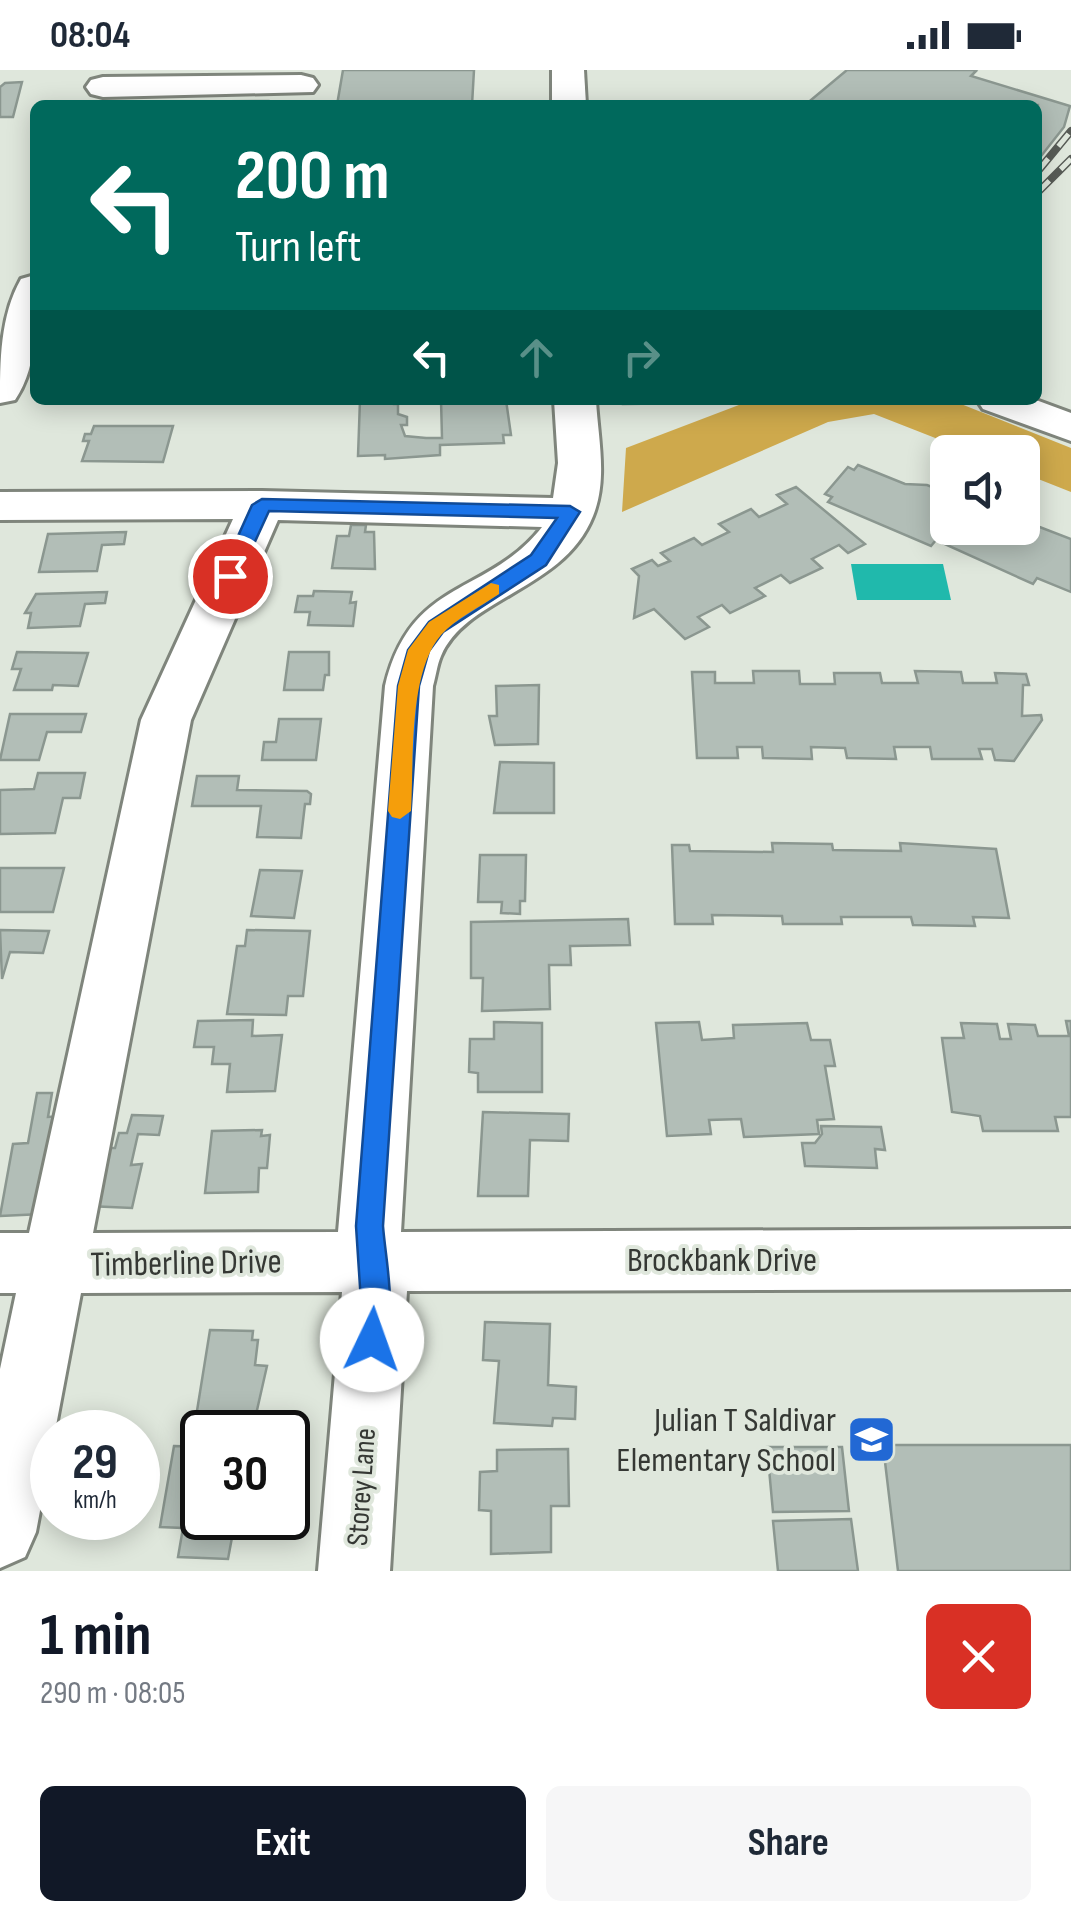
<!DOCTYPE html>
<html lang="en">
<head>
<meta charset="utf-8">
<style>
  :root { --surface:#fff; --page:#f6f6f7; --text:#1f2937; --muted:#747a83; --accent:#111827 }
  body { margin:0; font-family:"Sofia Sans Condensed",sans-serif; background:var(--page); color:var(--text); height:100vh; display:flex; flex-direction:column; font-size:38px; white-space:nowrap }
  * { box-sizing:border-box; margin:0 }
  p { font-size:32px; color:var(--muted) }
  .icon { flex:none; width:55px; height:55px; fill:none; stroke:currentColor; stroke-width:2; stroke-linecap:round; stroke-linejoin:round }
  .map { position:relative; height:1501px; overflow:hidden }
  .sheet { display:flex; flex-direction:column; background:var(--surface); flex:1 }
  .sheet>* { flex:none }
  .hud { position:absolute; left:30px; top:30px; width:1012px; height:305px; border-radius:15px; box-shadow:0 5px 25px #0003; background:#00695c; color:#fff; overflow:hidden }
  .buttons { position:absolute; left:930px; top:365px; display:grid; gap:20px }
  .buttons a { display:grid; place-items:center; width:110px; height:110px; border-radius:15px; background:var(--surface); box-shadow:0 5px 25px #0003; font-size:50px }
  .speed { position:absolute; left:30px; top:1340px; display:flex; gap:20px; font-size:50px; font-weight:700; text-align:center }
  .speed>* { display:grid; place-content:center; width:130px; height:130px; border-radius:50%; background:var(--surface); box-shadow:0 5px 25px #0003; line-height:1 }
  .speed small { font-size:25px; font-weight:400 }
  .speed .limit { border:5px solid #111; border-radius:15px; background:#fff; color:#111 }
  .pin { position:absolute; display:grid; place-items:center; width:85px; height:85px; color:#fff; margin:-42px; border:5px solid #fff; border-radius:50%; box-shadow:0 2px 10px #0007 }
  .me { position:absolute; width:110px; margin:-55px; rotate:3deg; stroke-linejoin:round; filter:drop-shadow(0 0 8px #0008) }
  .turn { display:flex; align-items:center; gap:35px; height:210px; padding:0 40px; font-size:45px }
  .turn .icon { width:130px; height:130px; stroke-width:2.5 }
  .turn b { display:block; font-size:70px; line-height:85px }
  .lanes { display:flex; align-items:center; height:95px; padding:0 40px; background:#0003; justify-content:center; gap:50px; direction:ltr }
  .lanes .off { opacity:.35 }
  .round { display:grid; place-items:center; flex:none; width:105px; height:105px; border-radius:15px; background:var(--page) }
  .head { display:flex; align-items:center; justify-content:space-between; height:170px; padding:0 40px }
  h1 { font-size:60px; font-weight:700; line-height:75px; color:var(--accent) }
  .action { display:flex; gap:20px; margin-top:auto; padding:20px 40px }
  .action a { flex:1; height:115px; border-radius:15px; background:var(--accent); color:#fff; font-size:40px; font-weight:700; line-height:115px; text-align:center }
  .action a+a { background:var(--page); color:var(--text) }
  .status { display:flex; justify-content:space-between; align-items:center; height:70px; padding:0 50px; background:var(--surface); direction:ltr }
  .status svg { height:28px; fill:currentColor }
  .map>svg:first-child { display:block }
</style>
</head>
<body>
<div class="status"><b>08:04</b><svg viewBox="0 0 49 12"><path d="M0 12V9h3v3zM5 12V6h3v6zM10 12V3h3v9zM15 12V0h3v12zM26 1h20v11H26zM47 4h2v5h-2z"/></svg></div>
<div class="map">
<svg width="1071" height="1501" viewBox="0 0 1071 1501">
  <rect width="100%" height="100%" fill="#dfe7dc"/>
  <polygon fill="#cea94c" points="752,330 951,330 1071,378 1071,422 1023,403 1022,382 971,382 874,344 828,352 622,442 626,378"/>
  <polygon fill="#20b9ac" points="851,494 943,494 951,530 857,530"/>
  <g fill="#b2beb7" stroke="#8b9790" stroke-width="2.5">
    <polygon points="343,0 474,0 472,35 337,35"/>
    <polygon points="847,0 973,0 976,1 971,6 1070,36 1064,57 1038,90 1038,35 805,35"/>
    <polygon points="22,12 13,47 0,47 0,17 5,13"/>
    <polygon points="268,31 267,35 150,35 151,32"/>
    <polygon points="360,330 394,330 394,334 398,334 398,344 407,347 407,355 401,355 405,366 426,368 442,368 441,330 506,330 511,365 503,365 504,373 440,375 440,385 385,389 385,385 358,386"/>
    <polygon points="623,330 701,330 702,333 623,334"/>
    <polygon points="94,356 173,356 163,392 82,391 89,371 83,371 85,364 91,364"/>
    <polygon points="858,395 905,414 927,415 948,423 948,458 1022,458 1024,451 1071,469 1071,522 1037,508 1033,514 936,470 931,476 828,432 832,427 825,424 848,397 854,400"/>
    <polygon points="796,417 865,474 848,483 839,475 812,489 822,498 790,513 781,505 755,518 765,526 730,543 722,535 698,547 709,557 685,569 654,539 634,548 639,506 632,499 652,490 658,496 670,491 661,483 694,468 702,475 729,462 719,454 751,439 759,447 787,434 777,425"/>
    <polygon points="351,455 366,455 365,462 374,462 375,499 332,498 337,466 349,466"/>
    <polygon points="126,462 124,474 102,475 97,501 39,502 48,464"/>
    <polygon points="314,521 352,522 350,533 356,532 353,556 308,555 310,542 295,542 298,526 313,526"/>
    <polygon points="107,522 105,533 85,534 80,556 28,558 31,543 25,543 36,524"/>
    <polygon points="17,582 88,583 78,616 53,615 52,620 14,620 21,599 12,599"/>
    <polygon points="289,582 329,582 329,605 325,605 323,620 284,620"/>
    <polygon points="753,601 799,601 800,614 835,614 834,603 880,603 882,613 918,613 915,601 961,602 963,613 997,613 995,603 1026,604 1029,615 1023,615 1022,646 1041,645 1042,650 1014,691 995,690 992,679 979,679 982,689 932,689 930,677 894,677 896,689 847,688 845,678 811,677 812,689 763,688 762,677 737,677 738,688 697,688 692,602 715,602 715,613 754,613"/>
    <polygon points="539,615 538,674 495,675 489,646 497,646 496,616"/>
    <polygon points="10,644 86,644 81,662 47,662 39,690 0,690"/>
    <polygon points="279,649 321,649 316,690 262,690 264,672 276,672"/>
    <polygon points="500,692 554,693 554,743 494,743"/>
    <polygon points="38,703 85,703 80,728 63,728 55,763 0,764 0,720 34,719"/>
    <polygon points="197,706 239,706 237,720 307,721 311,724 310,734 305,734 301,768 257,767 261,736 192,736"/>
    <polygon points="772,773 832,774 833,780 901,781 900,773 996,779 1009,848 973,847 975,856 913,855 911,847 841,847 842,854 783,854 782,846 712,845 713,854 675,854 672,775 689,775 690,781 773,782"/>
    <polygon points="480,785 526,785 525,831 520,831 520,844 501,843 502,832 478,832"/>
    <polygon points="0,798 64,798 53,842 0,842"/>
    <polygon points="260,800 302,801 294,848 251,846"/>
    <polygon points="628,849 630,875 570,876 571,895 549,895 550,939 482,941 483,908 471,908 471,852"/>
    <polygon points="0,860 49,861 43,883 10,882 2,909"/>
    <polygon points="247,860 310,861 303,926 288,926 286,945 227,944 237,876 245,876"/>
    <polygon points="253,950 252,966 282,965 275,1021 227,1022 230,994 212,994 214,977 194,977 198,951"/>
    <polygon points="1066,951 1071,951 1071,1047 1055,1047 1058,1061 983,1061 980,1046 952,1042 942,968 964,968 961,953 997,954 1000,969 1011,969 1008,954 1035,955 1038,966 1069,966"/>
    <polygon points="494,952 542,953 542,1022 478,1022 478,1003 469,1002 470,969 494,969"/>
    <polygon points="699,952 702,970 734,968 733,955 807,953 811,970 830,970 835,996 825,996 834,1049 817,1050 819,1064 744,1067 741,1049 709,1050 711,1064 667,1066 656,953"/>
    <polygon points="37,1023 52,1023 48,1047 64,1046 42,1144 0,1146 13,1074 28,1073"/>
    <polygon points="483,1042 569,1044 568,1071 530,1070 528,1126 478,1126"/>
    <polygon points="132,1045 163,1046 159,1065 138,1064 131,1095 142,1094 132,1138 88,1136 103,1078 115,1078 119,1063 127,1063"/>
    <polygon points="821,1056 881,1057 885,1080 875,1079 877,1098 805,1096 802,1073 815,1073 822,1064"/>
    <polygon points="262,1060 261,1066 270,1065 267,1098 259,1098 258,1122 205,1123 212,1061"/>
    <polygon points="485,1252 550,1254 548,1315 576,1317 575,1349 553,1348 552,1356 494,1353 499,1291 483,1290"/>
    <polygon points="210,1260 253,1261 252,1270 258,1270 255,1295 267,1296 255,1349 196,1347"/>
    <polygon points="883,1375 1071,1375 1071,1501 898,1501"/>
    <polygon points="174,1376 202,1377 202,1448 250,1448 248,1463 233,1462 228,1489 178,1487 183,1458 160,1457"/>
    <polygon points="767,1377 842,1377 849,1441 773,1442"/>
    <polygon points="568,1379 569,1436 551,1436 551,1482 491,1484 491,1441 479,1440 480,1402 497,1401 497,1380"/>
    <polygon points="851,1449 858,1501 778,1501 773,1451"/>
  </g>
  <g fill="none" stroke-linecap="round" stroke-linejoin="round">
    <defs>
      <g id="minor">
        <polygon points="552,0 584,0 586,35 552,35"/>
        <polygon points="301,5 313,8 318,15 313,22 103,27 91,24 86,17 91,10 103,7"/>
        <path d="M35 205C35 247 40 293 15 330L0 333C0 291 0 246 21 209Z"/>
        <path d="M554 330H596C598 368 608 409 593 446 564 520 466 527 441 586 437 595 436 606 433 616L401 1162 1071 1159V1219L407 1221 390 1501H318L342 1222 81 1223 36 1462 25 1487 0 1498V1299L16 1223H0V1163H29L141 650 233 449 0 450V422L262 421 553 428 558 393ZM278 450 542 457C487 527 411 507 385 616L338 1162 93 1163 191 650Z"/>
        <polygon points="977,330 1036,330 1071,343 1071,371 983,339"/>
      </g>
    </defs>
    <use href="#minor" stroke="#7f857c" stroke-width="6"/>
    <use href="#minor" fill="#fff" fill-rule="evenodd"/>
    <defs>
      <g id="rail">
        <polyline points="1038,101 1071,61"/>
        <polyline points="1038,122 1071,89"/>
      </g>
    </defs>
    <use href="#rail" stroke="#575b56" stroke-width="8"/>
    <use href="#rail" stroke="#dfe7dc" stroke-width="5" stroke-dasharray="16" stroke-linecap="butt"/>
  </g>
  <path fill="#1a73e8" stroke="#114b97" stroke-width="2.5" d="M262 429 570 436 580 442 546 495 443 562 429 581 419 616 383 1156C386 1194 398 1244 382 1280L372 1284 362 1280 358 1270 361 1232 356 1156 398 616 408 580 429 552 531 485 557 448 269 441 237 511H223L220 506 252 435Z"/>
  <path fill="#f59e0b" d="M491 513 499 515V524C480 537 455 549 441 565 408 603 414 691 411 741L400 749 392 747 388 741 398 616 408 580 429 552Z"/>
  <defs>
    <symbol id="school-square" viewBox="-11 -11 22 22"><rect x="-9" y="-9" width="18" height="18" rx="4" fill="#2268d4" stroke="#dfe7dc"/><path d="M0-5L7-2L0 1L-7-2ZM-4 1L0 2.5L4 1V4Q0 6-4 4Z" fill="#fff"/></symbol>
  </defs>
  <g fill-rule="evenodd">
    <use href="#school-square" x="844" y="1342" width="55" height="55"/>
  </g>
  <g text-anchor="middle" stroke-width="8" stroke-linejoin="round" paint-order="stroke">
    <g font-size="30" fill="#353834" stroke="#dfe7dc">
      <text transform="translate(361 1417) rotate(-86)" y="10">Storey Lane</text>
    </g>
    <g font-size="35" fill="#353834" stroke="#dfe7dc">
      <text x="722" y="1201">Brockbank Drive</text>
      <text transform="translate(186 1192) rotate(-1)" y="12">Timberline Drive</text>
    </g>
    <g font-size="35" fill="#353834" stroke="#dfe7dc" text-anchor="end">
      <text x="836" y="1361">Julian T Saldivar<tspan x="836" dy="40">Elementary School</tspan></text>
    </g>
  </g>
</svg>
<div class="buttons">
<a><svg class="icon" aria-label="sound" viewBox="0 0 24 24"><path d="M4 9h4l5-4v14l-5-4H4zM17 9q2 3 0 6"/></svg></a>
</div>
<div class="speed"><div>29<small>km/h</small></div><div class="limit">30</div></div>
<div class="pin" style="left:230px;top:506px;background:#d93025"><svg class="icon" aria-label="arrive" viewBox="0 0 24 24"><path d="M6 21V4h12l-3 4 3 4H6"/></svg></div>
<svg class="me" style="left:372px;top:1270px" viewBox="-20 -20 40 40"><circle r="19" fill="#fff"/><path d="M0-13L10 11 0 6-10 11z" fill="#1a73e8"/></svg>
<div class="hud">
<div class="turn"><svg class="icon" aria-label="left" viewBox="0 0 24 24"><path d="M17 20v-9H6M10 6l-5 5 5 5"/></svg><div><b>200 m</b>Turn left</div></div>
<div class="lanes"><svg class="icon" aria-label="left" viewBox="0 0 24 24"><path d="M17 20v-9H6M10 6l-5 5 5 5"/></svg><svg class="icon off" aria-label="ahead" viewBox="0 0 24 24"><path d="M12 20V5M6 11l6-6 6 6"/></svg><svg class="icon off" aria-label="right" viewBox="0 0 24 24"><path d="M7 20v-9h11M14 6l5 5-5 5"/></svg></div>
</div>
</div>
<section class="sheet">
<div class="head"><div><h1>1 min</h1><p>290 m · 08:05</p></div><a class="round" style="background:#d93025;color:#fff"><svg class="icon" aria-label="close" viewBox="0 0 24 24"><path d="M6 6l12 12M18 6L6 18"/></svg></a></div>
<div class="action"><a>Exit</a><a>Share</a></div>
</section>
</body>
</html>
